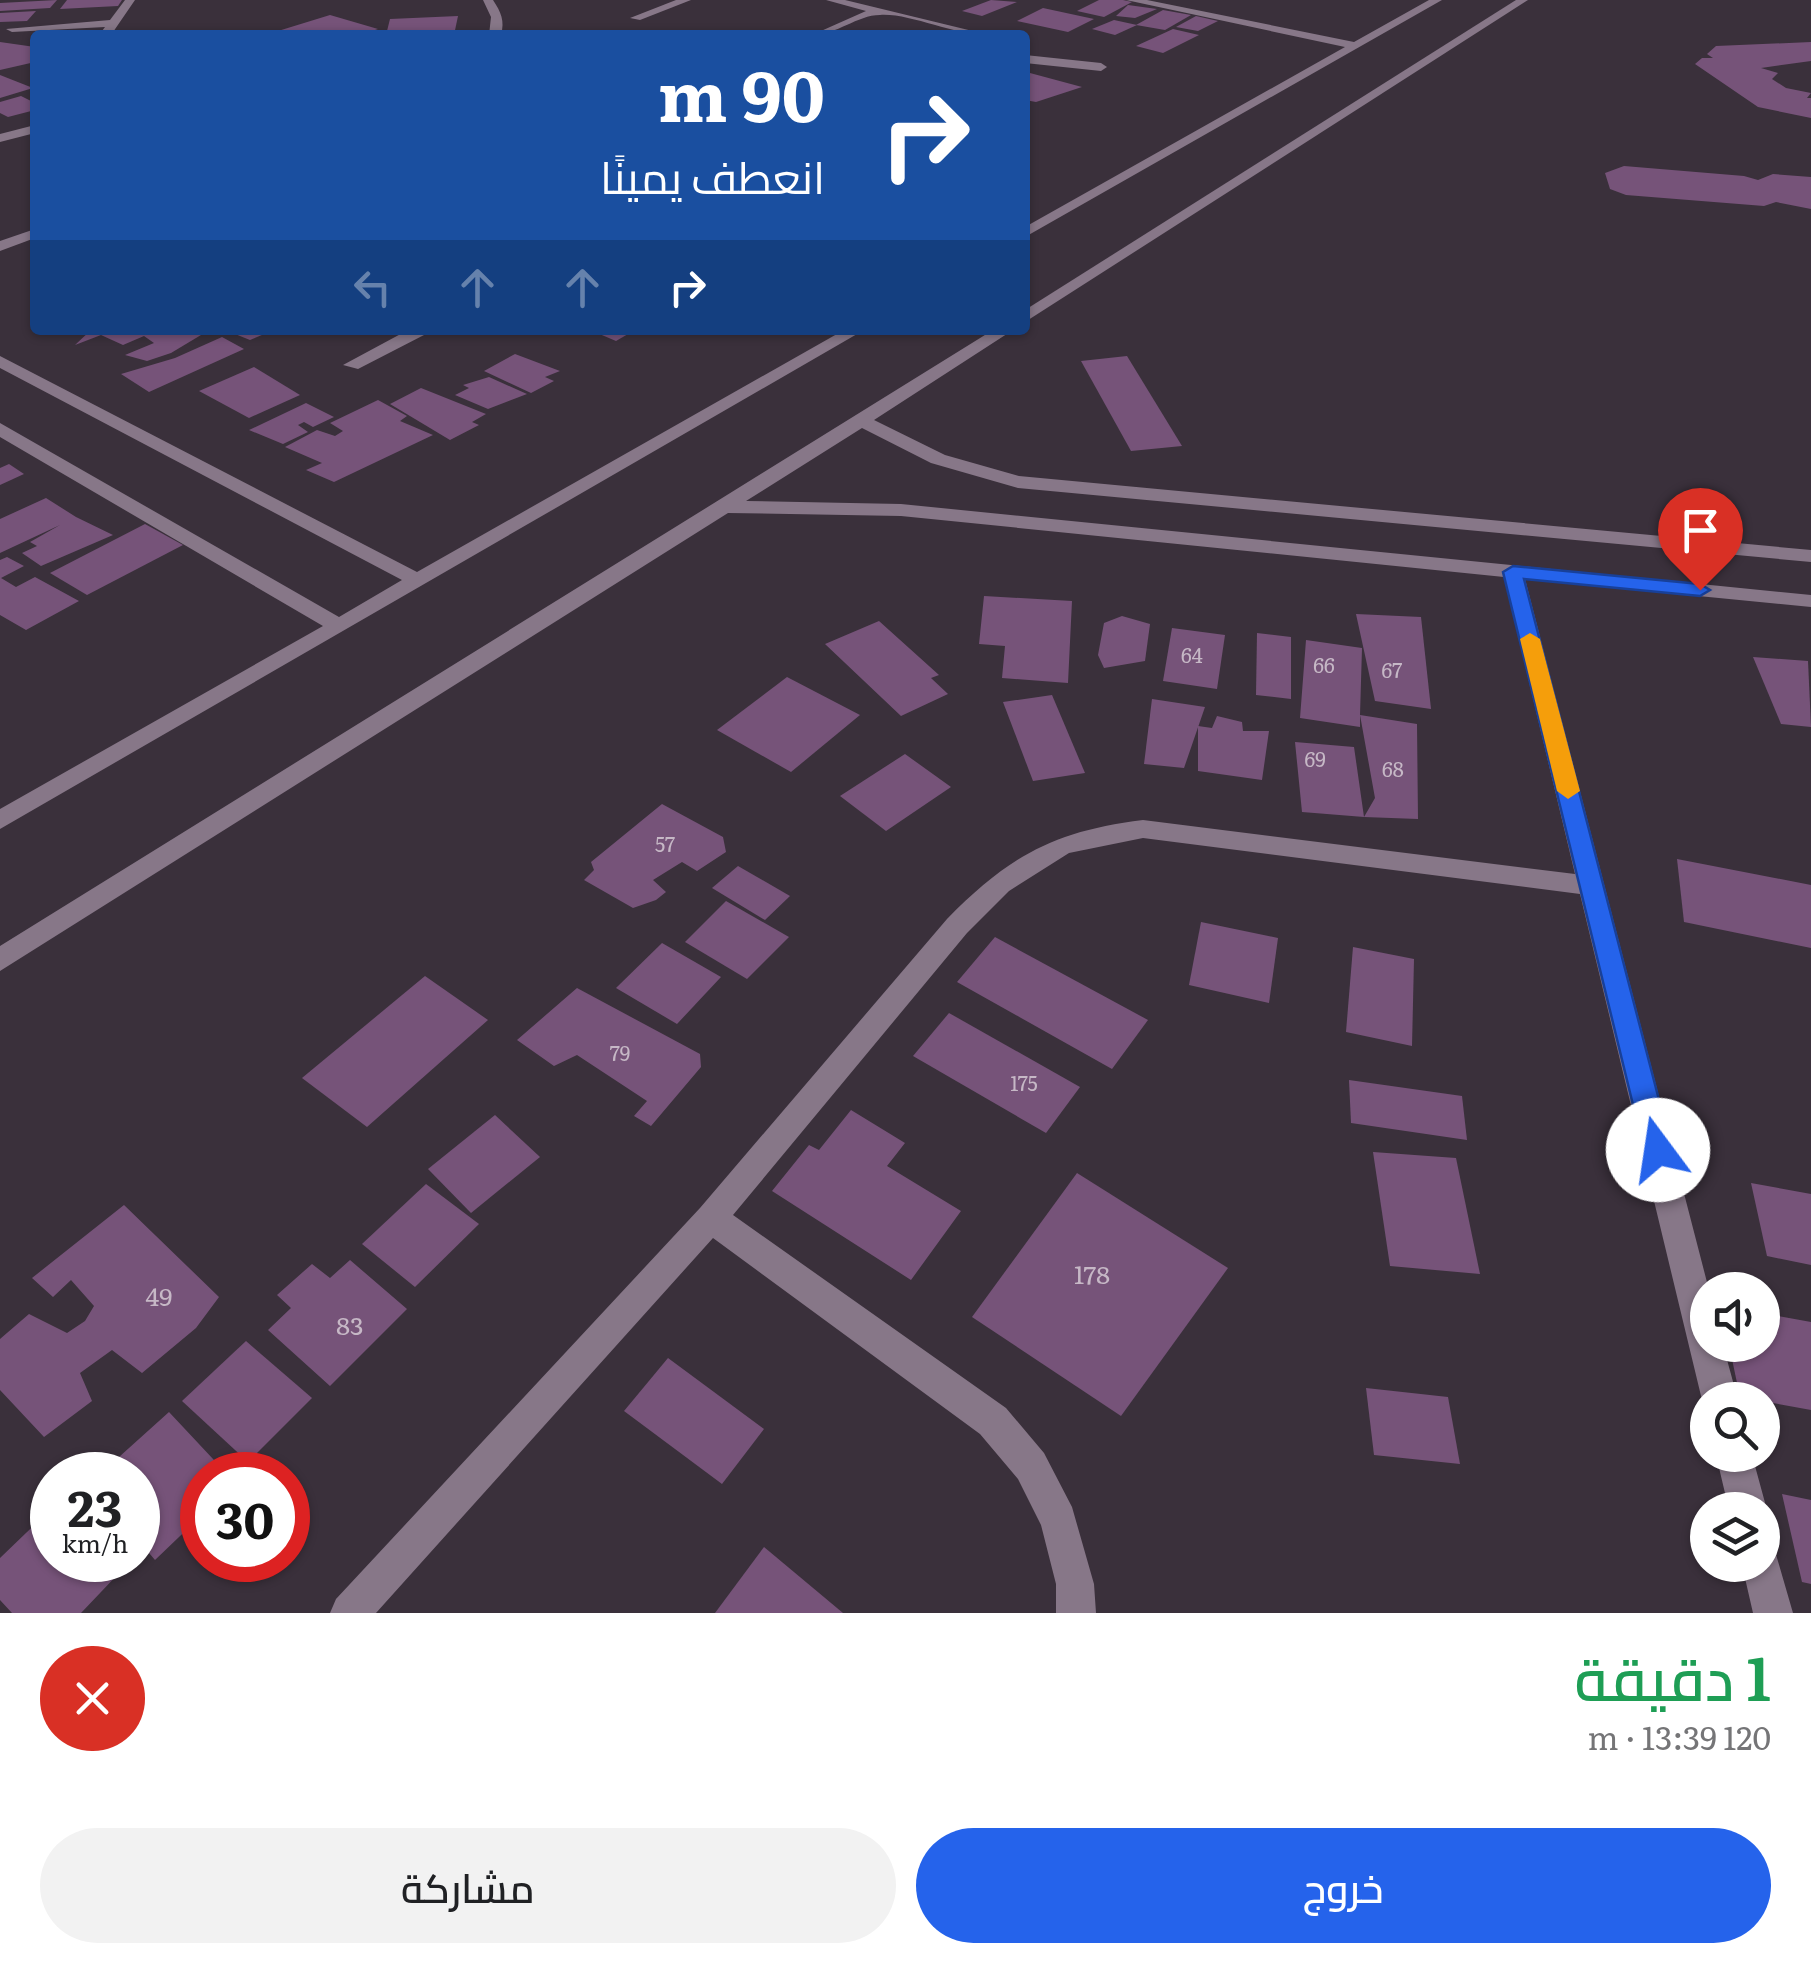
<!DOCTYPE html>
<html lang="ar">
<head>
<meta charset="utf-8">
<style>
  :root { --surface:#fff; --page:#f2f2f2; --text:#202124; --muted:#757577; --accent:#2563eb }
  body { margin:0; font-family:Literata,Cairo,serif; background:var(--page); color:var(--text); direction:rtl; height:100vh; display:flex; flex-direction:column; font-size:38px; white-space:nowrap }
  * { box-sizing:border-box; margin:0 }
  p { font-size:32px; color:var(--muted) }
  .icon { flex:none; width:55px; height:55px; fill:none; stroke:currentColor; stroke-width:2; stroke-linecap:round; stroke-linejoin:round }
  .map { position:relative; height:1613px; overflow:hidden; direction:ltr }
  .drawer { display:flex; flex-direction:column; background:var(--surface); flex:1 }
  .drawer>* { flex:none }
  .hud { position:absolute; left:30px; top:30px; width:1000px; height:305px; border-radius:10px; box-shadow:0 2px 8px #0004; direction:rtl; background:#1a4fa0; color:#fff; overflow:hidden }
  .tools { position:absolute; left:1690px; top:1272px; display:grid; gap:20px }
  .tools a { display:grid; place-items:center; width:90px; height:90px; border-radius:50%; background:var(--surface); box-shadow:0 2px 8px #0004; font-size:50px }
  .speed { position:absolute; left:30px; top:1452px; display:flex; gap:20px; font-size:50px; font-weight:700; text-align:center }
  .speed>* { display:grid; place-content:center; width:130px; height:130px; border-radius:50%; background:var(--surface); box-shadow:0 2px 8px #0004; line-height:1 }
  .speed small { font-size:25px; font-weight:400 }
  .speed .limit { border:15px solid #d22; background:#fff; color:#111 }
  .pin { position:absolute; display:grid; place-items:center; width:85px; height:85px; color:#fff; margin:-102px -42px; border-radius:50% 50% 50% 0; rotate:-45deg; box-shadow:0 0 10px #0007 }
  .pin .icon { rotate:45deg }
  .me { position:absolute; width:110px; margin:-55px; rotate:346deg; stroke-linejoin:round; filter:drop-shadow(0 0 8px #0008) }
  .turn { display:flex; align-items:center; gap:35px; height:210px; padding:0 40px; font-size:45px }
  .turn .icon { width:130px; height:130px; stroke-width:2.5 }
  .turn b { display:block; font-size:70px; line-height:85px }
  .lanes { display:flex; align-items:center; height:95px; padding:0 40px; background:#0003; justify-content:center; gap:50px; direction:ltr }
  .lanes .off { opacity:.35 }
  .round { display:grid; place-items:center; flex:none; width:105px; height:105px; border-radius:52px; background:var(--page) }
  .summary { display:flex; align-items:center; justify-content:space-between; height:170px; padding:0 40px }
  h1 { font-size:60px; font-weight:600; line-height:75px; color:#1e9e55 }
  .button { display:flex; gap:20px; margin-top:auto; padding:20px 40px }
  .button a { flex:1; height:115px; border-radius:60px; background:var(--accent); color:#fff; font-size:40px; font-weight:600; line-height:115px; text-align:center }
  .button a+a { background:var(--page); color:var(--text) }
  .map>svg:first-child { display:block }
</style>
</head>
<body>
<div class="map">
<svg width="1811" height="1613" viewBox="0 0 1811 1613">
  <rect width="100%" height="100%" fill="#3a303b"/>
  <g fill="#765379">
    <polygon points="57,0 50,8 0,11 0,3"/>
    <polygon points="67,0 122,0 118,6 60,9"/>
    <polygon points="991,0 1017,2 982,16 962,11"/>
    <polygon points="1099,0 1123,0 1132,2 1104,17 1077,11"/>
    <polygon points="1128,5 1157,9 1135,18 1116,16"/>
    <polygon points="1043,8 1094,19 1068,32 1017,21"/>
    <polygon points="1163,10 1191,15 1165,30 1136,25"/>
    <polygon points="36,11 27,21 0,22 0,13"/>
    <polygon points="330,15 378,29 360,35 265,35"/>
    <polygon points="458,16 454,35 386,35 390,19"/>
    <polygon points="1196,16 1218,21 1198,31 1176,27"/>
    <polygon points="1114,20 1137,25 1115,35 1092,29"/>
    <polygon points="1173,29 1199,35 1163,53 1136,46"/>
    <polygon points="0,42 35,47 35,62 0,70"/>
    <polygon points="1811,42 1811,61 1761,68 1778,73 1772,79 1786,88 1811,93 1807,98 1811,98 1811,118 1758,107 1695,64 1702,58 1713,58 1707,54 1716,46"/>
    <polygon points="1030,73 1082,87 1036,102 1025,100 1025,76"/>
    <polygon points="0,75 33,88 0,98"/>
    <polygon points="21,96 35,103 35,110 8,117 0,113 0,102"/>
    <polygon points="1624,166 1744,176 1758,180 1773,174 1811,177 1811,209 1776,202 1764,206 1626,195 1610,189 1605,173"/>
    <polygon points="91,330 171,330 177,334 189,330 201,335 171,353 147,361 125,355 154,343 144,336 123,345 101,335 75,345"/>
    <polygon points="234,330 274,330 250,340 230,332"/>
    <polygon points="590,330 635,330 616,341"/>
    <polygon points="222,337 244,349 149,392 121,374 175,358"/>
    <polygon points="515,354 560,371 545,377 554,381 531,393 484,371"/>
    <polygon points="1127,356 1182,446 1131,451 1081,361"/>
    <polygon points="254,367 300,395 249,418 199,391"/>
    <polygon points="489,377 527,394 488,409 455,395 469,388 463,385"/>
    <polygon points="421,388 486,414 472,422 479,425 450,440 390,404"/>
    <polygon points="378,400 407,416 400,421 433,435 334,482 306,470 322,463 285,447 317,430 335,436 343,431 330,423"/>
    <polygon points="306,403 334,417 313,427 304,422 298,425 308,432 283,444 249,430"/>
    <polygon points="9,464 24,474 0,485 0,468"/>
    <polygon points="46,498 76,517 113,535 41,566 22,553 37,546 30,542 60,525 0,553 0,519"/>
    <polygon points="145,524 183,545 87,595 50,573"/>
    <polygon points="7,557 24,566 1,578 16,587 35,577 79,601 26,630 0,615 0,560"/>
    <polygon points="984,596 1072,601 1068,683 1002,678 1005,646 979,644"/>
    <polygon points="1356,614 1421,617 1431,709 1375,701"/>
    <polygon points="1122,616 1150,624 1145,661 1104,668 1098,655 1104,623"/>
    <polygon points="879,621 939,675 931,678 948,694 901,716 825,644"/>
    <polygon points="1172,628 1225,635 1217,689 1163,681"/>
    <polygon points="1257,633 1291,637 1291,699 1256,695"/>
    <polygon points="1306,640 1362,648 1360,715 1417,724 1418,819 1364,817 1375,798 1360,715 1360,727 1300,718"/>
    <polygon points="1753,657 1808,661 1811,727 1781,724"/>
    <polygon points="787,677 860,715 791,772 717,730"/>
    <polygon points="1052,695 1085,773 1033,781 1003,702"/>
    <polygon points="1152,699 1205,707 1184,768 1144,764"/>
    <polygon points="1217,716 1242,722 1243,731 1269,731 1262,780 1198,771 1198,726 1212,728"/>
    <polygon points="1295,742 1354,747 1364,817 1302,812"/>
    <polygon points="905,754 951,787 886,831 840,796"/>
    <polygon points="662,804 723,837 726,852 697,871 682,862 653,880 666,892 656,900 633,908 584,880 594,870 591,862"/>
    <polygon points="1677,859 1811,885 1811,948 1684,922"/>
    <polygon points="738,866 790,896 765,920 712,888"/>
    <polygon points="726,901 789,937 747,979 685,942"/>
    <polygon points="1201,922 1278,938 1269,1003 1189,985"/>
    <polygon points="995,937 1148,1020 1112,1069 957,982"/>
    <polygon points="662,943 721,977 677,1024 616,988"/>
    <polygon points="1353,947 1414,959 1412,1046 1346,1032"/>
    <polygon points="425,976 488,1020 367,1127 302,1078"/>
    <polygon points="577,988 700,1054 701,1067 651,1126 634,1116 647,1101 577,1055 554,1066 517,1040"/>
    <polygon points="949,1013 1080,1087 1046,1133 913,1056"/>
    <polygon points="1349,1080 1462,1096 1467,1140 1351,1123"/>
    <polygon points="851,1110 905,1143 887,1166 961,1211 911,1280 772,1191 809,1145 819,1150"/>
    <polygon points="495,1115 540,1157 471,1213 428,1169"/>
    <polygon points="1373,1152 1456,1158 1480,1274 1390,1266"/>
    <polygon points="1077,1173 1228,1268 1121,1416 972,1317"/>
    <polygon points="1751,1183 1811,1194 1811,1265 1767,1256"/>
    <polygon points="426,1184 479,1224 415,1287 362,1244"/>
    <polygon points="124,1205 219,1297 196,1328 142,1373 112,1350 80,1373 92,1401 44,1437 0,1390 0,1339 29,1314 67,1333 85,1321 94,1306 71,1280 53,1297 32,1278"/>
    <polygon points="350,1260 407,1309 330,1386 268,1330 291,1308 277,1295 312,1264 330,1278"/>
    <polygon points="1762,1313 1811,1322 1811,1410 1740,1397 1729,1345 1762,1345"/>
    <polygon points="246,1341 312,1398 248,1462 182,1401"/>
    <polygon points="668,1358 764,1429 722,1484 624,1411"/>
    <polygon points="1366,1388 1448,1397 1460,1464 1374,1455"/>
    <polygon points="169,1412 228,1475 202,1475 202,1515 155,1560 138,1540 138,1475 99,1475"/>
    <polygon points="1782,1494 1811,1500 1811,1584 1802,1582"/>
    <polygon points="52,1508 52,1560 108,1560 120,1572 81,1613 12,1613 0,1600 0,1558"/>
    <polygon points="764,1547 843,1613 715,1613"/>
  </g>
  <g fill="none" stroke-linecap="round" stroke-linejoin="round">
    <g fill="#877788" fill-rule="evenodd">
      <polygon points="125,0 135,0 111,35 99,35 105,27 12,32 6,29 110,20"/>
      <path d="M483 0H493C501 12 505 21 501 35H489L491 17Z"/>
      <polygon points="676,0 691,0 640,20 630,18"/>
      <path d="M826 0H845L989 35C952 35 910 13 880 15 857 15 837 35 812 35L866 11Z"/>
      <polygon points="1126,0 1147,0 1354,42 1429,0 1442,0 1025,237 1025,227 1345,47"/>
      <polygon points="1516,0 1528,0 1025,322 1025,310"/>
      <polygon points="1025,55 1101,63 1107,67 1101,71 1025,63"/>
      <polygon points="35,125 35,133 0,142 0,134"/>
      <polygon points="35,229 35,238 0,251 0,241"/>
      <polygon points="408,330 465,330 457,335 424,335 358,369 343,365"/>
      <polygon points="844,330 864,330 0,829 0,809 323,626 0,437 0,423 339,617 402,580 0,368 0,356 417,572"/>
      <path d="M993 330H1013L874 420 945 455 1019 476 1811 550V562L1018 488 931 463 862 428 746 501 901 504 1811 595V607L1525 579 1709 1290 1708 1345H1723L1738 1400H1708V1413L1702 1400 1580 894 1143 838 1069 853 1009 891 967 933 733 1215 1006 1408 1044 1453 1072 1507 1094 1584 1096 1613H1056V1584L1041 1525 1018 1479 980 1434 713 1238 376 1613H330L336 1599 700 1208 947 919C1010 855 1055 831 1143 820L1575 874 1504 577 901 516 728 513 0 971V946Z"/>
      <polygon points="1716,1455 1752,1455 1767,1510 1762,1520 1762,1510 1729,1510"/>
      <polygon points="1762,1546 1775,1551 1793,1613 1753,1613 1742,1565 1762,1565"/>
    </g>
  </g>
  <polygon fill="#2563eb" stroke="#184099" stroke-width="2.5" points="1513,566 1700,584 1710,590 1700,596 1524,579 1672,1150 1668,1158 1658,1162 1648,1158 1644,1150 1503,572"/>
  <polygon fill="#f59e0b" points="1530,633 1540,639 1580,791 1568,799 1557,791 1520,639"/>
  <g text-anchor="middle" stroke-width="9" stroke-linejoin="round" paint-order="stroke">
    <g font-size="20" fill="#c6b8c6">
      <text x="1192" y="663">64</text>
      <text x="1324" y="673">66</text>
      <text x="1392" y="678">67</text>
      <text x="1315" y="767">69</text>
      <text x="1393" y="777">68</text>
      <text x="665" y="852">57</text>
      <text x="620" y="1061">79</text>
      <text x="1024" y="1091">175</text>
    </g>
    <g font-size="25" fill="#c6b8c6">
      <text x="1092" y="1284">178</text>
      <text x="159" y="1306">49</text>
      <text x="350" y="1335">83</text>
    </g>
  </g>
</svg>
<div class="tools">
<a><svg class="icon" aria-label="sound" viewBox="0 0 24 24"><path d="M4 9h4l5-4v14l-5-4H4zM17 9q2 3 0 6"/></svg></a>
<a><svg class="icon" aria-label="search" viewBox="0 0 24 24"><circle cx="10" cy="10" r="6"/><path d="M15 15l6 6"/></svg></a>
<a><svg class="icon" aria-label="layers" viewBox="0 0 24 24"><path d="M12 4l9 5-9 5-9-5zM3 14l9 5 9-5"/></svg></a>
</div>
<div class="speed"><div>23<small>km/h</small></div><div class="limit">30</div></div>
<div class="pin" style="left:1700px;top:590px;background:#d93025"><svg class="icon" aria-label="arrive" viewBox="0 0 24 24"><path d="M6 21V4h12l-3 4 3 4H6"/></svg></div>
<svg class="me" style="left:1658px;top:1150px" viewBox="-20 -20 40 40"><circle r="19" fill="#fff"/><path d="M0-13L10 11 0 6-10 11z" fill="#2563eb"/></svg>
<div class="hud">
<div class="turn"><svg class="icon" aria-label="right" viewBox="0 0 24 24"><path d="M7 20v-9h11M14 6l5 5-5 5"/></svg><div><b>90 m</b>انعطف يمينًا</div></div>
<div class="lanes"><svg class="icon off" aria-label="left" viewBox="0 0 24 24"><path d="M17 20v-9H6M10 6l-5 5 5 5"/></svg><svg class="icon off" aria-label="ahead" viewBox="0 0 24 24"><path d="M12 20V5M6 11l6-6 6 6"/></svg><svg class="icon off" aria-label="ahead" viewBox="0 0 24 24"><path d="M12 20V5M6 11l6-6 6 6"/></svg><svg class="icon" aria-label="right" viewBox="0 0 24 24"><path d="M7 20v-9h11M14 6l5 5-5 5"/></svg></div>
</div>
</div>
<section class="drawer">
<div class="summary"><div><h1>1 دقيقة</h1><p>120 m · 13:39</p></div><a class="round" style="background:#d93025;color:#fff"><svg class="icon" aria-label="close" viewBox="0 0 24 24"><path d="M6 6l12 12M18 6L6 18"/></svg></a></div>
<div class="button"><a>خروج</a><a>مشاركة</a></div>
</section>
</body>
</html>
